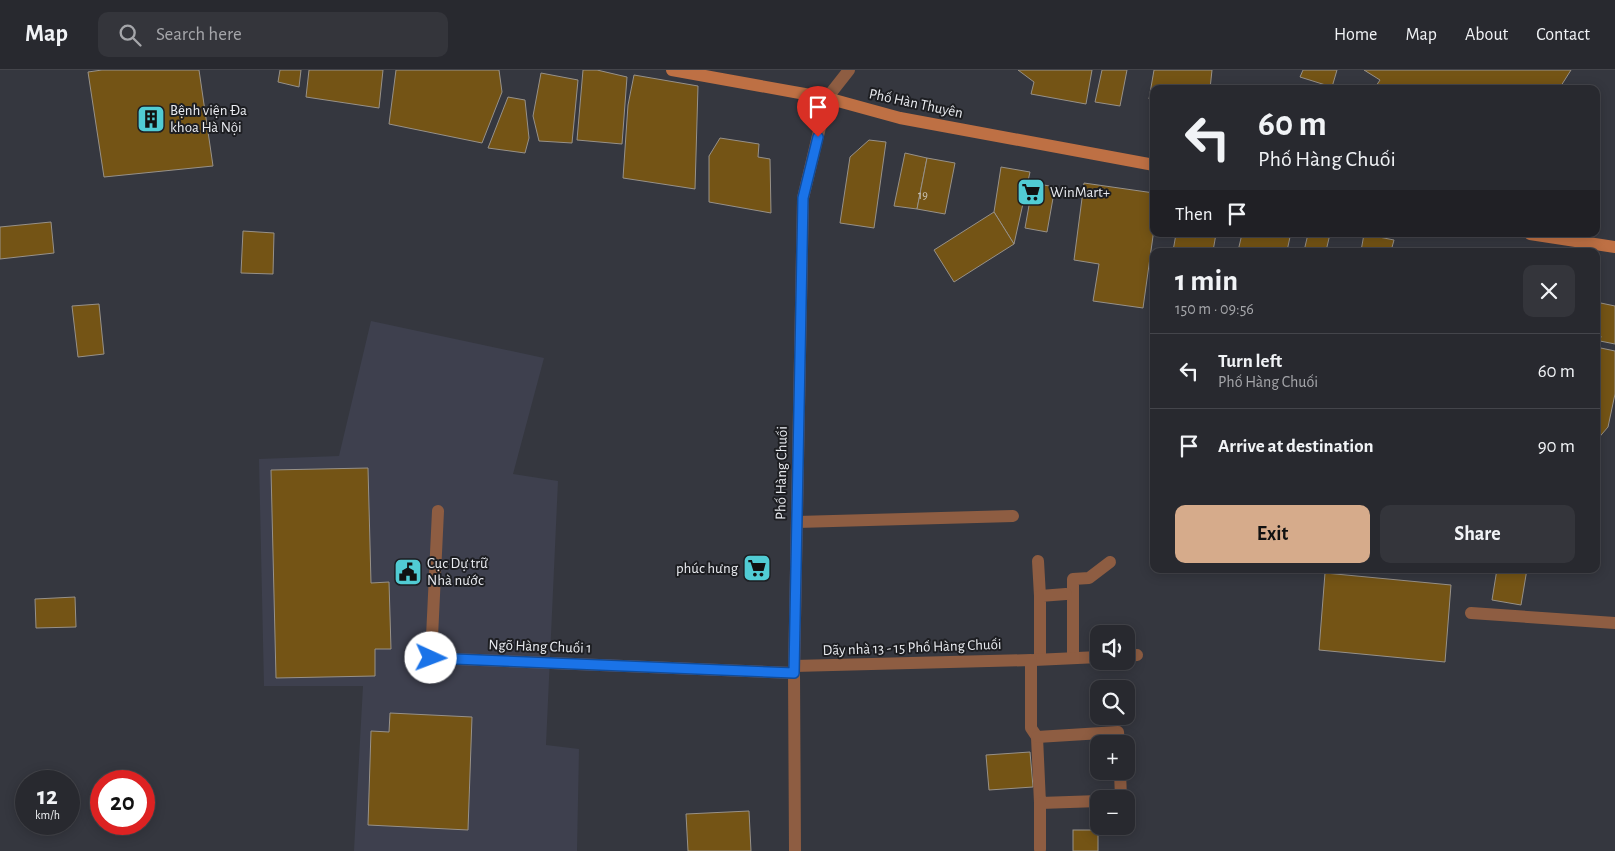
<!DOCTYPE html>
<html lang="en">
<head>
<meta charset="utf-8">
<style>
  :root { --surface:#28292f; --page:#34353b; --text:#f1f3f6; --muted:#a5a6aa; --line:#44454b; --accent:#d6ab8b }
  body { margin:0; font-family:"Alegreya Sans",sans-serif; background:var(--page); color:var(--text); height:100vh; display:flex; flex-direction:column; font-size:19px; white-space:nowrap }
  * { box-sizing:border-box; margin:0 }
  p { font-size:16px; color:var(--muted) }
  .icon { flex:none; width:28px; height:28px; fill:none; stroke:currentColor; stroke-width:2; stroke-linecap:round; stroke-linejoin:round }
  .map { position:relative; flex:1; overflow:hidden }
  .details { position:absolute; left:1150px; top:178px; width:450px; height:325px; display:flex; flex-direction:column; background:var(--surface); border-radius:10px; box-shadow:0 2px 12px #0003,0 0 0 1px var(--line) }
  .details>* { flex:none }
  .guide { position:absolute; left:1150px; top:15px; width:450px; height:152px; border-radius:10px; box-shadow:0 2px 12px #0003,0 0 0 1px var(--line); background:#28292f; color:var(--text); overflow:hidden }
  .fabs { position:absolute; left:1090px; top:555px; display:grid; gap:10px }
  .fabs a { display:grid; place-items:center; width:45px; height:45px; border-radius:10px; background:var(--surface); box-shadow:0 2px 12px #0003,0 0 0 1px var(--line); font-size:25px }
  .speed { position:absolute; left:15px; top:700px; display:flex; gap:10px; font-size:25px; font-weight:700; text-align:center }
  .speed>* { display:grid; place-content:center; width:65px; height:65px; border-radius:50%; background:var(--surface); box-shadow:0 2px 12px #0003,0 0 0 1px var(--line); line-height:1 }
  .speed small { font-size:12px; font-weight:400 }
  .speed .limit { border:8px solid #d22; background:#fff; color:#111 }
  .pin { position:absolute; display:grid; place-items:center; width:42px; height:42px; color:#fff; margin:-51px -21px; border-radius:50% 50% 50% 0; rotate:-45deg; box-shadow:0 0 5px #0007 }
  .pin .icon { rotate:45deg }
  .me { position:absolute; width:55px; margin:-28px; rotate:92deg; stroke-linejoin:round; filter:drop-shadow(0 0 4px #0008) }
  .turn { display:flex; align-items:center; gap:18px; height:105px; padding:0 25px; font-size:22px }
  .turn .icon { width:65px; height:65px; stroke-width:2.5 }
  .turn b { display:block; font-size:35px; line-height:42px }
  .then { display:flex; align-items:center; height:48px; padding:0 25px; background:#0003; gap:10px; font-size:19px }
  .round { display:grid; place-items:center; flex:none; width:52px; height:52px; border-radius:10px; background:var(--page) }
  .overview { display:flex; align-items:center; justify-content:space-between; height:85px; padding:0 25px }
  h1 { font-size:30px; font-weight:700; line-height:38px }
  .primary-button { display:flex; gap:10px; margin-top:auto; padding:10px 25px }
  .primary-button a { flex:1; height:58px; border-radius:10px; background:var(--accent); color:#111; font-size:20px; font-weight:700; line-height:58px; text-align:center }
  .primary-button a+a { background:var(--page); color:var(--text) }
  ul { padding:0; list-style:none }
  li { display:flex; align-items:center; gap:15px; height:75px; padding:0 25px; border-top:1px solid var(--line) }
  li div { flex:1 }
  li b { display:block; font-size:19px }
  li em { font-style:normal }
  header { display:flex; align-items:center; gap:30px; box-sizing:border-box; height:70px; padding:0 25px; background:var(--surface); border-bottom:1px solid var(--line) }
  header strong { font-size:24px }
  nav { display:flex; gap:28px; margin-inline-start:auto; font-size:18px }
  .search { width:350px; height:45px; background:var(--page); display:flex; align-items:center; gap:12px; box-sizing:border-box; padding:0 18px; border-radius:10px; color:var(--muted); font-size:19px }
  .map>svg:first-child { display:block }
</style>
</head>
<body>
<header>
<strong>Map</strong>
<div class="search"><svg class="icon" aria-label="search" viewBox="0 0 24 24"><circle cx="10" cy="10" r="6"/><path d="M15 15l6 6"/></svg>Search here</div>
<nav><a>Home</a><a>Map</a><a>About</a><a>Contact</a></nav>
</header>
<div class="map">
<svg width="1615" height="781" viewBox="0 0 1615 781">
  <rect width="100%" height="100%" fill="#35373f"/>
  <polygon fill="#3e404e" points="371,251 544,288 513,404 558,411 546,675 579,679 577,781 354,781 363,616 264,616 259,389 339,386"/>
  <g fill="#745415" stroke="#979189">
    <polygon points="102,0 199,0 213,96 104,107 88,2"/>
    <polygon points="280,0 301,0 299,17 278,12"/>
    <polygon points="309,0 383,0 379,38 306,27"/>
    <polygon points="396,0 499,0 502,22 482,73 389,54"/>
    <polygon points="583,0 597,0 627,7 622,74 577,70"/>
    <polygon points="1018,0 1092,0 1086,34 1031,24 1034,12"/>
    <polygon points="1102,0 1127,0 1120,36 1095,32"/>
    <polygon points="1154,0 1212,0 1210,19 1154,19 1154,29 1149,29"/>
    <polygon points="1303,0 1337,0 1332,17 1300,7"/>
    <polygon points="1364,0 1571,0 1559,19 1374,19 1380,10"/>
    <polygon points="541,3 578,10 572,73 539,71 533,46"/>
    <polygon points="634,5 698,16 695,119 623,108 628,35"/>
    <polygon points="508,27 525,30 529,68 525,83 488,78"/>
    <polygon points="720,68 759,74 758,87 770,89 771,143 709,132 709,86"/>
    <polygon points="869,70 886,72 874,158 840,153 850,87"/>
    <polygon points="905,83 927,88 917,139 894,136"/>
    <polygon points="927,88 955,93 945,144 917,139"/>
    <polygon points="1001,97 1030,102 1014,174 994,142"/>
    <polygon points="1033,113 1055,117 1047,162 1025,158"/>
    <polygon points="1084,113 1154,123 1154,159 1143,238 1093,231 1099,194 1074,190"/>
    <polygon points="994,142 1014,174 954,212 934,180"/>
    <polygon points="51,152 54,183 0,189 0,157"/>
    <polygon points="243,161 274,163 273,204 241,203"/>
    <polygon points="1176,164 1216,164 1213,181 1173,181"/>
    <polygon points="1242,164 1278,164 1290,167 1287,181 1238,181"/>
    <polygon points="1308,164 1330,164 1326,181 1304,181"/>
    <polygon points="1364,164 1394,170 1391,181 1361,181"/>
    <polygon points="1596,232 1615,236 1615,274 1600,271 1601,266 1596,265"/>
    <polygon points="99,234 104,284 78,287 72,236"/>
    <polygon points="1596,277 1615,281 1615,324 1608,357 1596,371"/>
    <polygon points="368,398 371,513 389,512 391,579 375,579 375,606 276,608 271,400"/>
    <polygon points="1497,499 1527,499 1521,535 1492,530"/>
    <polygon points="1325,503 1451,515 1445,592 1319,580"/>
    <polygon points="75,527 76,557 36,558 35,529"/>
    <polygon points="390,643 472,647 468,760 368,755 371,661 389,662"/>
    <polygon points="1030,682 1033,717 989,720 986,685"/>
    <polygon points="749,741 751,781 688,781 686,744"/>
    <rect x="1073" y="760" width="25" height="21"/>
  </g>
  <g fill="none" stroke-linecap="round" stroke-linejoin="round">
    <g stroke="#8e5d42" stroke-width="12">
      <polyline points="438,441 431,588 794,603"/>
      <polyline points="797,452 1013,446"/>
      <polyline points="1038,491 1040,526"/>
      <polyline points="1471,543 1615,553"/>
      <polyline points="1126,586 1137,585"/>
      <polyline points="1073,588 1073,509 1089,508 1110,492"/>
      <polyline points="1040,589 1040,526 1066,524"/>
      <polyline points="1034,590 1099,587"/>
      <polyline points="794,596 1031,590 1031,658 1037,667 1040,733 1099,731"/>
      <polyline points="1037,667 1118,662 1119,674"/>
      <polyline points="1120,701 1121,729"/>
      <polyline points="1040,733 1040,779"/>
    </g>
    <polyline stroke="#8e5d42" stroke-width="12" points="795,781 794,603 803,128 827,28 849,0"/>
    <g stroke="#be7044" stroke-width="12">
      <polyline points="672,0 827,28 900,48 1154,95"/>
      <polyline points="1530,164 1615,177"/>
    </g>
  </g>
  <g fill="none" stroke-linecap="round" stroke-linejoin="round">
    <defs>
      <polyline id="route" points="431,588 794,603 803,128 818,67"/>
    </defs>
    <use href="#route" stroke="#114b97" stroke-width="12"/>
    <use href="#route" stroke="#1a73e8" stroke-width="9"/>
  </g>
  <defs>
    <symbol id="building-square" viewBox="-11 -11 22 22"><rect x="-9" y="-9" width="18" height="18" rx="4" fill="#51ccd4" stroke="#1d1e22"/><path d="M-4-6H4V6H1V3H-1V6H-4ZM-2.5-4.3h1.7v1.8h-1.7ZM.8-4.3h1.7v1.8H.8ZM-2.5-1h1.7V.8h-1.7ZM.8-1h1.7V.8H.8Z" fill="#111"/></symbol>
    <symbol id="supermarket-square" viewBox="-11 -11 22 22"><rect x="-9" y="-9" width="18" height="18" rx="4" fill="#51ccd4" stroke="#1d1e22"/><path d="M-6-5.5h2.5l.6 2H6L4.5 2H-2.5L-4.4-4H-6ZM-1.5 3.2a1.3 1.3 0 1 0 .1 0ZM3 3.2a1.3 1.3 0 1 0 .1 0Z" fill="#111"/></symbol>
    <symbol id="civic-square" viewBox="-11 -11 22 22"><rect x="-9" y="-9" width="18" height="18" rx="4" fill="#51ccd4" stroke="#1d1e22"/><path d="M-.6-6.5H3V-4.5H.6V-3L4-1V1h2V6H-6V1h2V-1L-.6-3ZM-1.2 2.5V6h2.4V2.5Z" fill="#111"/></symbol>
  </defs>
  <g fill-rule="evenodd">
    <use href="#building-square" x="135" y="33" width="32" height="32"/>
    <use href="#supermarket-square" x="1015" y="106" width="32" height="32"/>
    <use href="#supermarket-square" x="741" y="482" width="32" height="32"/>
    <use href="#civic-square" x="392" y="486" width="32" height="32"/>
  </g>
  <g text-anchor="middle" stroke-width="4" stroke-linejoin="round" paint-order="stroke">
    <g font-size="12" fill="#ccc6ba">
      <text x="923" y="129">19</text>
    </g>
    <g font-size="15" fill="#eaecf1" stroke="#1d1e22">
      <text transform="translate(916 33) rotate(12)" y="5">Phố Hàn Thuyên</text>
      <text transform="translate(781 403) rotate(-89)" y="5">Phố Hàng Chuối</text>
      <text transform="translate(540 576) rotate(2)" y="5">Ngõ Hàng Chuối 1</text>
      <text transform="translate(912 577) rotate(-2)" y="5">Dãy nhà 13 - 15 Phố Hàng Chuối</text>
    </g>
    <g font-size="15" fill="#eaecf1" stroke="#1d1e22" text-anchor="start">
      <text x="170" y="45">Bệnh viện Đa<tspan x="170" dy="17">khoa Hà Nội</tspan></text>
      <text x="1050" y="127">WinMart+</text>
      <text x="427" y="498">Cục Dự trữ<tspan x="427" dy="17">Nhà nước</tspan></text>
      <text x="738" y="503" text-anchor="end">phúc hưng</text>
    </g>
  </g>
</svg>
<div class="fabs">
<a><svg class="icon" aria-label="sound" viewBox="0 0 24 24"><path d="M4 9h4l5-4v14l-5-4H4zM17 9q2 3 0 6"/></svg></a>
<a><svg class="icon" aria-label="search" viewBox="0 0 24 24"><circle cx="10" cy="10" r="6"/><path d="M15 15l6 6"/></svg></a>
<a>+</a>
<a>−</a>
</div>
<div class="speed"><div>12<small>km/h</small></div><div class="limit">20</div></div>
<div class="pin" style="left:818px;top:67px;background:#d93025"><svg class="icon" aria-label="arrive" viewBox="0 0 24 24"><path d="M6 21V4h12l-3 4 3 4H6"/></svg></div>
<svg class="me" style="left:431px;top:588px" viewBox="-20 -20 40 40"><circle r="19" fill="#fff"/><path d="M0-13L10 11 0 6-10 11z" fill="#1a73e8"/></svg>
<div class="guide">
<div class="turn"><svg class="icon" aria-label="left" viewBox="0 0 24 24"><path d="M17 20v-9H6M10 6l-5 5 5 5"/></svg><div><b>60 m</b>Phố Hàng Chuối</div></div>
<div class="then">Then<svg class="icon" aria-label="arrive" viewBox="0 0 24 24"><path d="M6 21V4h12l-3 4 3 4H6"/></svg></div>
</div>
<section class="details">
<div class="overview"><div><h1>1 min</h1><p>150 m · 09:56</p></div><a class="round"><svg class="icon" aria-label="close" viewBox="0 0 24 24"><path d="M6 6l12 12M18 6L6 18"/></svg></a></div>
<ul>
<li><svg class="icon" aria-label="left" viewBox="0 0 24 24"><path d="M17 20v-9H6M10 6l-5 5 5 5"/></svg><div><b>Turn left</b><p>Phố Hàng Chuối</p></div><em>60 m</em></li>
<li><svg class="icon" aria-label="arrive" viewBox="0 0 24 24"><path d="M6 21V4h12l-3 4 3 4H6"/></svg><div><b>Arrive at destination</b></div><em>90 m</em></li>
</ul>
<div class="primary-button"><a>Exit</a><a>Share</a></div>
</section>
</div>
</body>
</html>
